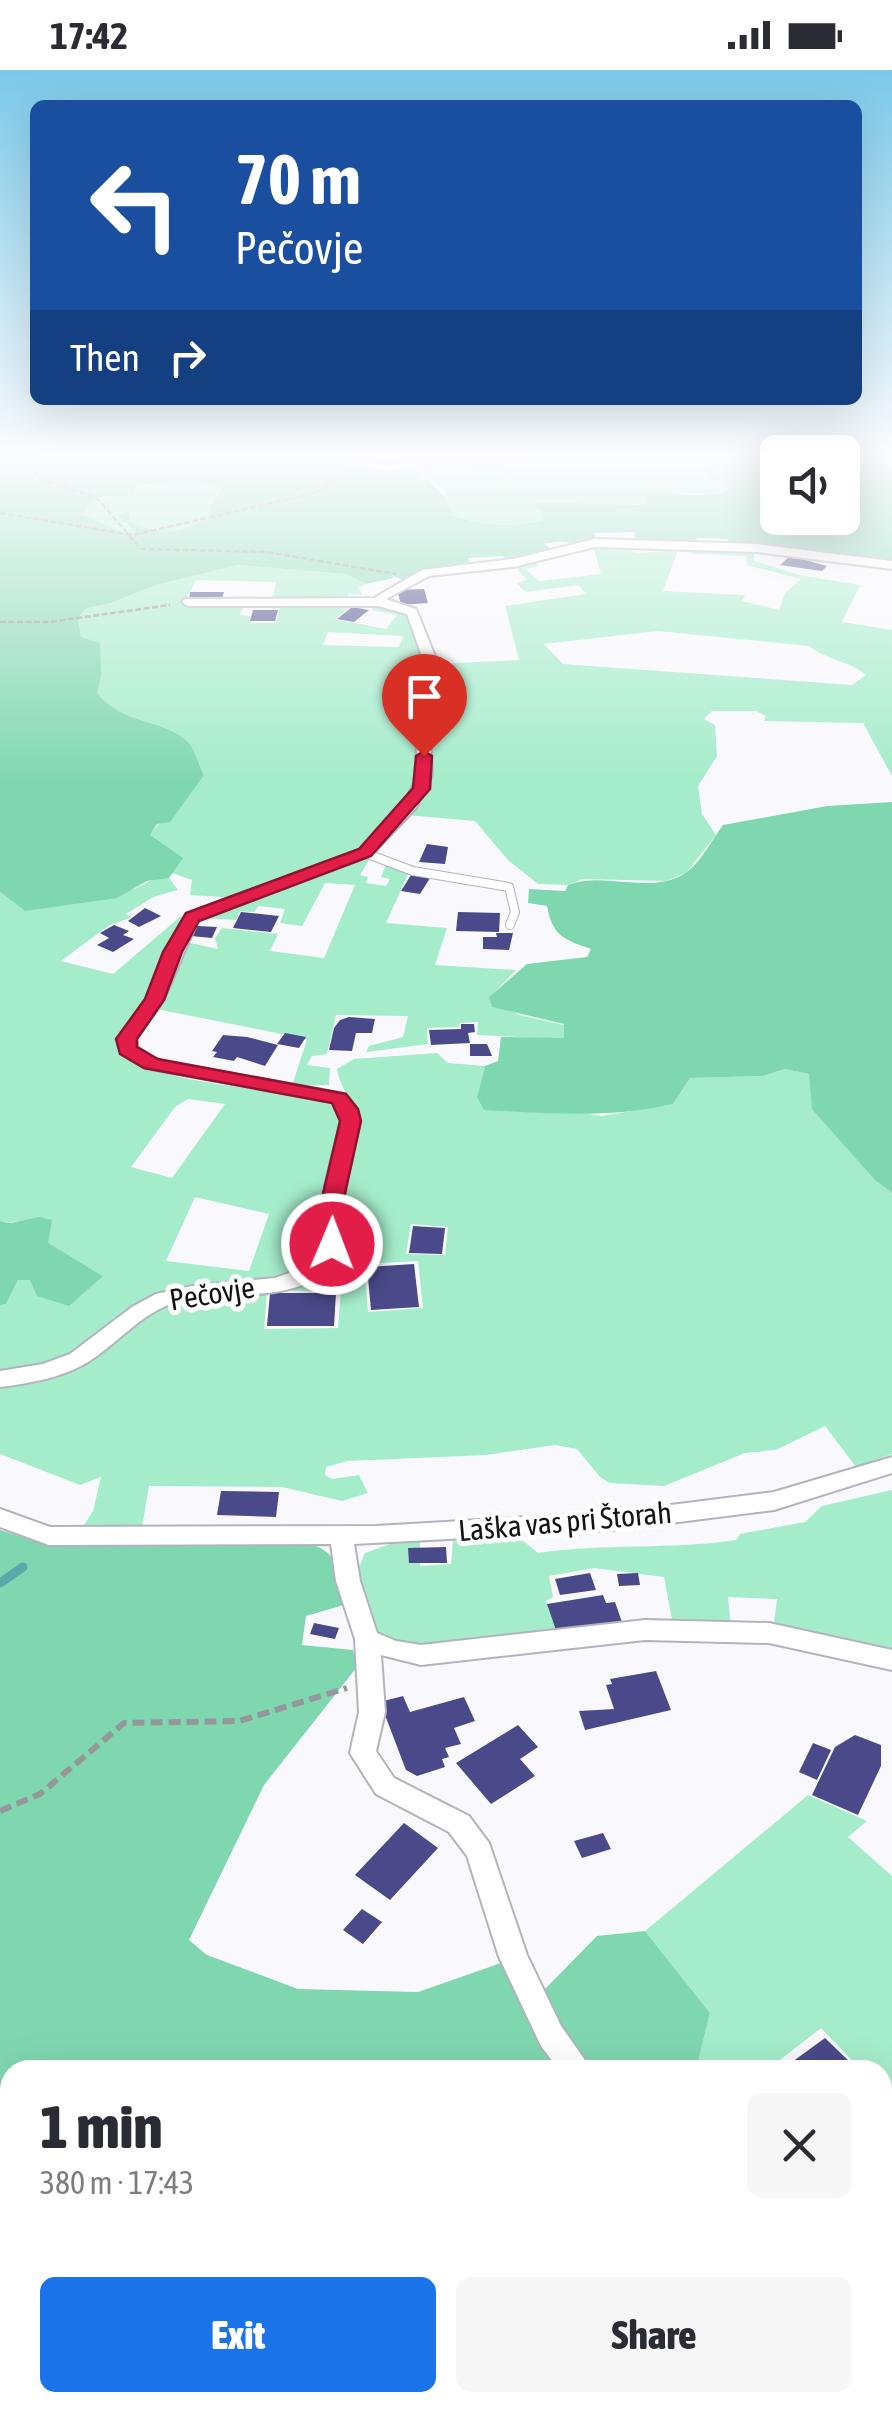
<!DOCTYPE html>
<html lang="en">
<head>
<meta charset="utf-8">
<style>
  :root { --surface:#fff; --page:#f7f7f7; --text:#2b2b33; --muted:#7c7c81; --accent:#1a73e8 }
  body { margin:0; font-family:"Asap Condensed",sans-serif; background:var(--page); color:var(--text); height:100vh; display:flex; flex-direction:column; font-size:38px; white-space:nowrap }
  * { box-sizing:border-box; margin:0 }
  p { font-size:32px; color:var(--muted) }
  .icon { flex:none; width:55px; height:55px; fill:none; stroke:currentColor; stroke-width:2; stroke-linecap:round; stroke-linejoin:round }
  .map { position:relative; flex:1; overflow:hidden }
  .details { position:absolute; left:0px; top:1990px; width:892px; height:352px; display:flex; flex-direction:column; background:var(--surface); border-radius:30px 30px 0 0; box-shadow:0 10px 40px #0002 }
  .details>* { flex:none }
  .top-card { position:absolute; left:30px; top:30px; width:832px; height:305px; border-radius:15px; box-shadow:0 10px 40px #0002; background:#1a4fa0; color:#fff; overflow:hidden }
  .buttons { position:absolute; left:760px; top:365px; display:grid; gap:20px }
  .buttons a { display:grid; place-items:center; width:100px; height:100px; border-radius:15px; background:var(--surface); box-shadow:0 10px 40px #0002; font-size:50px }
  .pin { position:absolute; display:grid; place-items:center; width:85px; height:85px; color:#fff; margin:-102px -42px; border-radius:50% 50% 50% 0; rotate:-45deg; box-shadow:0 0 10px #0007 }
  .pin .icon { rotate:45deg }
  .me { position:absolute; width:110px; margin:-55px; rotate:1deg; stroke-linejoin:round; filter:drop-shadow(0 0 8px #0008) }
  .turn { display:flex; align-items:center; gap:35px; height:210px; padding:0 40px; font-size:45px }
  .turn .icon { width:130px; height:130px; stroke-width:2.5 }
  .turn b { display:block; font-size:70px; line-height:85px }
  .then { display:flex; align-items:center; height:95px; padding:0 40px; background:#0003; gap:20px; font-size:38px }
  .round { display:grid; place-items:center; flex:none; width:105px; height:105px; border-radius:15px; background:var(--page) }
  .summary { display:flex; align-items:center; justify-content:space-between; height:170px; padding:0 40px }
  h1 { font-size:60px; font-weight:800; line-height:75px }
  .button { display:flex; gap:20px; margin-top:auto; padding:20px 40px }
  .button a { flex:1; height:115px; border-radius:15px; background:var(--accent); color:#fff; font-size:40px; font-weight:800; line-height:115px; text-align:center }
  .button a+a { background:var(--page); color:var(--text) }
  .status { display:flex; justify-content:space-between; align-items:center; height:70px; padding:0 50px; background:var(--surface); direction:ltr }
  .status svg { height:28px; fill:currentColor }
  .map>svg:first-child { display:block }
</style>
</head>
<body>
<div class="status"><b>17:42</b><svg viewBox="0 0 49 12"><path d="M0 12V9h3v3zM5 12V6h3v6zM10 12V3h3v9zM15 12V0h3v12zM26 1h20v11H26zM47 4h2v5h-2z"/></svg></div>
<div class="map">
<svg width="892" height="2342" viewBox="0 0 892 2342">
  <rect width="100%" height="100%" fill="#f9f9fd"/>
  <g fill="#a4ecca" fill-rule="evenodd">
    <path d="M537 386H708L713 411 726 412 731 417 712 425 684 423 642 435 539 432 544 443 542 451C510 457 482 456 451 444L444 421 413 396 444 391 527 395 534 393Z"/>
    <path d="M194 411 223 417 210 438V448C171 463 171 468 131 452L124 453 133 459 135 465 131 467 82 444 96 427 133 425 136 415Z"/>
    <path d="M593 475H622L636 483 678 480 663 521 745 525 742 531 779 540 785 523 801 509 747 495 746 486 691 484 693 478 755 479 754 491 799 505 860 515 842 552 892 560V706L863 653 764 651 766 646 756 641H712L704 649 715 655 717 686 698 716 702 744 716 765 686 803 666 811 583 809 568 815 538 814 508 790 475 751 407 745 420 731 429 709 427 674 436 594 519 590 505 536 586 524 578 515 526 522 516 513 527 510 517 499 530 490 540 496 526 499 539 511 601 504ZM658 561 809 576C828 591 848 590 866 605L852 615 563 594 544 574Z"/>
    <path d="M239 495 346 504 366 514 359 518 362 525 349 524 346 530 273 528 276 512 196 510 184 534 246 531 240 545 250 546 249 553H276L281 531 355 533 335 549 386 559 397 545 371 540 375 535 409 543 430 594 421 703 415 725 358 782 237 828 190 825 192 810 172 803 149 765 204 705C199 695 193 676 186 670 159 649 121 653 96 623L101 605 81 567 78 548 87 538 110 534 156 515ZM328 562 402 566 403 567 399 577 323 575Z"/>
    <polygon points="364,787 369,790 360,805 368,807 366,813 386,816 390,809 381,807 386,795 409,802 386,853 447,858 435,895 516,900 490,927 519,945 564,955 564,969 477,965 478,952 460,953 459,957 427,958 428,974 366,982 369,976 403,967 408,946 336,945 327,984 312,986 307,995 330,998 329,1015 292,1016 307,969 156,939 183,876 191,873 218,879 215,868 222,858 278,864 270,881 324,888 355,815 325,813 302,856 280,853 285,839 259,836 254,842 240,841 236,850 202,848"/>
    <path d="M160 806 169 808 178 820 153 827 126 844 132 847 108 856 61 891 113 904 181 846 186 849 122 979C139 1012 274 1020 312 1026 326 1029 337 1033 344 1047 341 1069 329 1170 321 1182 292 1224 221 1209 177 1221 143 1230 106 1269 74 1286 51 1298 25 1299 0 1303V1235L6 1234 18 1210 103 1206 47 1173 51 1150C34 1145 18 1155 0 1151V822L25 841 135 819ZM188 1029 225 1034 172 1108 131 1097 175 1037ZM195 1127 269 1144 249 1201 166 1191Z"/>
    <path d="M437 983 448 993 485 996 477 1027 602 1046 673 1034 690 1008 763 1006 785 999 809 1004 875 1110 892 1123V1384L856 1397 825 1356 776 1380 745 1383 664 1416 610 1413 600 1407 577 1379 555 1375 486 1385 347 1391 326 1397 325 1405 332 1409 359 1405 368 1423 342 1431 282 1417 149 1416 142 1457 81 1460 93 1441 101 1407 80 1415 0 1384V1314L117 1265 173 1230 267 1221 264 1259 338 1258 341 1220 291 1221 321 1203 357 1052C355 1032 340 1019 337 999L354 989ZM411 1154 448 1157 445 1185 406 1184ZM418 1191 423 1238 368 1242 364 1194Z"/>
    <path d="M892 1420V1585L773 1561 777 1529 728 1527 731 1556 673 1555 664 1507 594 1498 549 1506 553 1527 546 1531 559 1565C513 1571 412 1597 377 1562 370 1556 368 1543 365 1534 357 1514 355 1503 365 1483L390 1474 420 1472V1496L451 1494 453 1471 517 1466 538 1483C603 1473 671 1480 736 1470L740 1464 805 1452 822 1436Z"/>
    <polygon points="808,1725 867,1751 848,1767 892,1806 892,2108 883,2092 882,2000 861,2000 821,1958 767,2000 696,2000 710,1943 645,1861"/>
  </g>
  <g fill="#7fd7b0" fill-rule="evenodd">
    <path d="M0 386H340C362 413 404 384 426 408 439 422 447 423 452 445 482 456 510 457 542 451L544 443 534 436 539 432 642 435 647 431 645 427 653 422C677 422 712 432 731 417L726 412 705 409 708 386H777L778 448H842L843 386H892V493L729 475 728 469 697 468 694 475 636 472 634 462 595 463V472C576 475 562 469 544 474L552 480 506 491 503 486 468 488 470 495 421 503 402 510 392 505 394 508 366 514 346 504 239 495 156 515 109 534 87 538 78 548 81 567 100 573 101 605 97 623C122 654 161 649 186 670 194 676 199 696 204 705L170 752 157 754 150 765 183 788 169 808 147 811 117 828 25 841 0 822ZM194 411 223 417 210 438V448C171 463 171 468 131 452L128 442 117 445 133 459 134 465 130 466 82 444C104 417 105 430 133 425L136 415Z"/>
    <path d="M892 732V1123L875 1110 812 1039 809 1004 785 999 763 1006 690 1008 673 1034C607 1049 550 1043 484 1040L477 1027 485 996 498 991 501 967 564 968V954L492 937 489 927 527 894 587 887 591 879C565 870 552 866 547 836L528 833 529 819 565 821 568 815C604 801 649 825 684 804 699 795 712 770 723 755L827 736Z"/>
    <polygon points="40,1147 52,1150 48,1173 103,1206 69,1236 37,1226 30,1210 18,1210 6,1234 0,1235 0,1151 10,1153"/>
    <path d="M0 1460 45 1474 296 1472C341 1477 336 1497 344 1535L306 1546 302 1575 353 1580 357 1597 264 1715 189 1870 207 1885 298 1919 418 1922 501 1893 537 1968 563 2000H10V2332H882L883 2205 892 2210V2342H0Z"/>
    <polygon points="645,1861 710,1943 696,2000 593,2000 564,1962 542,1922 597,1866"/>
  </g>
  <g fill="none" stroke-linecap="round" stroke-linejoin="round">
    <polyline stroke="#59a9ab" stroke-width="9" points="0,1513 23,1497"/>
  </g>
  <g fill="#4a4989">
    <polygon points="789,487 802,489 827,496 822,501 780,495"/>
    <polygon points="424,519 428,533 401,535 397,520"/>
    <polygon points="190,522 224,522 222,529 189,530"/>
    <polygon points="352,537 369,540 354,552 337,549"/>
    <polygon points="253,540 278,540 275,551 250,551"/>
    <polygon points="427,774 448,777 445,794 419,792"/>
    <polygon points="411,805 430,808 420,824 401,821"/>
    <polygon points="145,838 161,846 139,857 128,851"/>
    <polygon points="241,842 279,846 271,862 233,858"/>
    <polygon points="458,842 500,843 499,862 456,861"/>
    <polygon points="114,855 129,861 123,865 134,869 113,882 97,875 109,868 100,863"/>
    <polygon points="197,856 217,857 212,868 191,866"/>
    <polygon points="496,863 513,863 509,880 483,879 483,867 497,867"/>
    <polygon points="349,947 375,949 372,963 356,963 352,981 329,980 334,958 340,950"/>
    <polygon points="461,954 474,954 475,962 468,963 470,973 431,975 429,960 461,959"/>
    <polygon points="285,963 306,967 299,978 277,974"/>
    <polygon points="223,965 247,967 278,975 265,996 237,987 234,991 213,987 217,982 212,981"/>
    <polygon points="470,974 487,974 492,986 470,986"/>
    <polygon points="413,1156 445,1158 442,1184 409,1183"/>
    <polygon points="414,1194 419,1237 371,1240 367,1197"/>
    <polygon points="270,1223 336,1223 334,1256 267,1256"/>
    <polygon points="221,1421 279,1422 276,1447 217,1445"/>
    <polygon points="446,1477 447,1493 409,1493 408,1478"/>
    <polygon points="590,1503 596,1520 560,1525 555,1509"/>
    <polygon points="638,1503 640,1515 619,1516 617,1504"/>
    <polygon points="603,1525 606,1533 615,1532 623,1555 558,1566 547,1534"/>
    <polygon points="314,1553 339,1558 335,1569 310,1564"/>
    <polygon points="656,1601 671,1640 585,1660 579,1641 614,1639 606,1615 612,1614 610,1609"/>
    <polygon points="403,1626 410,1642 464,1627 475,1651 454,1658 461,1674 445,1678 449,1687 442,1689 445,1697 417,1706 406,1700 380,1632"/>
    <polygon points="518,1655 538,1677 520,1689 535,1706 491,1734 456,1693"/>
    <polygon points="855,1665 881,1675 881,1696 858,1745 812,1725 835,1677"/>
    <polygon points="813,1673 831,1680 817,1710 799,1702"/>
    <polygon points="404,1753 438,1778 390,1830 355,1805"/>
    <polygon points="603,1763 611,1779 582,1788 574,1771"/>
    <polygon points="362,1839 382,1852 363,1874 343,1860"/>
    <polygon points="825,1968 852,1994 852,2000 781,2000"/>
  </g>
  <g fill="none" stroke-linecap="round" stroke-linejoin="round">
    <defs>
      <polyline id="service-far1" points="365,783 413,801 509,817 515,842 510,855"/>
      <polyline id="service" points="882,2149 892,2166"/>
      <g id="minor">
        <polygon points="362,386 373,386 369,392 387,395 437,387 501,388 506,391 501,394 437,393 387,401 358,396"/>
        <path d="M595 469 757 474 892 491V499L757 482 595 477 513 497 429 506 386 529 416 539 443 606 430 666 432 706 416 738 370 786 198 850 164 929 136 969 137 977 156 990 345 1024C368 1052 353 1071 346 1102 342 1127 347 1154 340 1178 318 1243 217 1215 168 1235 139 1247 119 1271 94 1288 67 1307 32 1313 0 1317V1301L43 1294 70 1284 132 1237 156 1224 193 1216 275 1208 303 1198 315 1187 322 1168 325 1116 341 1051 339 1040 333 1032 145 998 122 983 118 969 147 929 165 883 186 844 360 780 404 733 418 706 416 666 429 606 407 544 378 536H188L182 532 184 529 374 528 422 500 513 489Z"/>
        <polygon points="892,1387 892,1403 774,1440 615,1460 354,1474 360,1511 377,1563 396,1571 421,1575 645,1550 769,1553 892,1580 892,1600 769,1573 645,1570 421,1595 381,1585 385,1642 376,1681 394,1708 469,1746 489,1773 527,1885 561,1956 592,2000 559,2000 541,1976 499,1887 467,1786 449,1762 376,1724 350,1683 359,1642 355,1569 336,1511 331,1474 49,1475 0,1457 0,1439 50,1457 376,1456 615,1442 774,1422"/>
        <polygon points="882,2178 892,2182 892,2215 882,2211"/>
      </g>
    </defs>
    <use href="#service-far1" stroke="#b2b3bd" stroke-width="10"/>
    <use href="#service" stroke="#b2b3bd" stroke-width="19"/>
    <use href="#minor" stroke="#b2b3bd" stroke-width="4"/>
    <g stroke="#96979a" stroke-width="2.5" stroke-dasharray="6 2.5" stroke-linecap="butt">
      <polyline points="28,386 39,409 96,427 141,479 267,482 396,504"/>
      <polyline points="0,443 133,465 311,424 351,404"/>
      <polyline points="0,552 49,552 170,535"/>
    </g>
    <polyline stroke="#96979a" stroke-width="6" stroke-dasharray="12 6" stroke-linecap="butt" points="0,1741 40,1724 124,1653 239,1651 347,1618"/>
    <use href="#service-far1" stroke="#fff" stroke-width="8"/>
    <use href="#service" stroke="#fff" stroke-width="15"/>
    <use href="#minor" fill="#fff" fill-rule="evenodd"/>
  </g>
  <linearGradient id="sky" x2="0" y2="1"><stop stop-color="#7bc9e9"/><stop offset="0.54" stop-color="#fcfcfe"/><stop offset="1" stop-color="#fcfcfe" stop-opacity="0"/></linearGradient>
  <rect width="892" height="714" fill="url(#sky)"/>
  <polygon fill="#e11d48" stroke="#92132f" stroke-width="2.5" points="424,681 432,686 430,719 371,786 199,851 182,882 164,930 137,969 137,977 158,989 346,1024 358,1039 361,1051 344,1128 344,1174 332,1181 321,1174 322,1128 340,1051 332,1033 144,998 120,984 116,969 145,929 163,882 186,843 359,779 413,718 416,686"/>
  <g text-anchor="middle" stroke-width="10" stroke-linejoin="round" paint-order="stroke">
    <g font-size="30" fill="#121316" stroke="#fff">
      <text transform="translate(212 1224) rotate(-9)" y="10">Pečovje</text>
      <text transform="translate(565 1452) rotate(-5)" y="10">Laška vas pri Štorah</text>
    </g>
  </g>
</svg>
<div class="buttons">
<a><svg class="icon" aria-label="sound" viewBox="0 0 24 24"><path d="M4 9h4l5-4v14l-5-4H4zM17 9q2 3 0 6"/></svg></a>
</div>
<div class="pin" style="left:424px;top:686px;background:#d93025"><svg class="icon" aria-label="arrive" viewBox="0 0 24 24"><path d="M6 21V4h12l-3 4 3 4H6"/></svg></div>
<svg class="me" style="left:332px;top:1174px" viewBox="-20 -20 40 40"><circle r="17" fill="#e11d48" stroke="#fff" stroke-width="3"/><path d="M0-11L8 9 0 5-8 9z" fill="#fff"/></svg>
<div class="top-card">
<div class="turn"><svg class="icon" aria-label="left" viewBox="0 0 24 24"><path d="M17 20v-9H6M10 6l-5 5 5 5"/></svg><div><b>70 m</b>Pečovje</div></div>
<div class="then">Then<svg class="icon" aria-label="right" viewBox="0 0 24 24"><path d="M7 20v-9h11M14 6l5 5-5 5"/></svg></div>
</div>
<section class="details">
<div class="summary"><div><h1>1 min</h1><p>380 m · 17:43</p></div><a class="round"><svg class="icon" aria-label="close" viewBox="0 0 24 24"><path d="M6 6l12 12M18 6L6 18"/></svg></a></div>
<div class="button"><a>Exit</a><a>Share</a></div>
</section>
</div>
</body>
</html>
